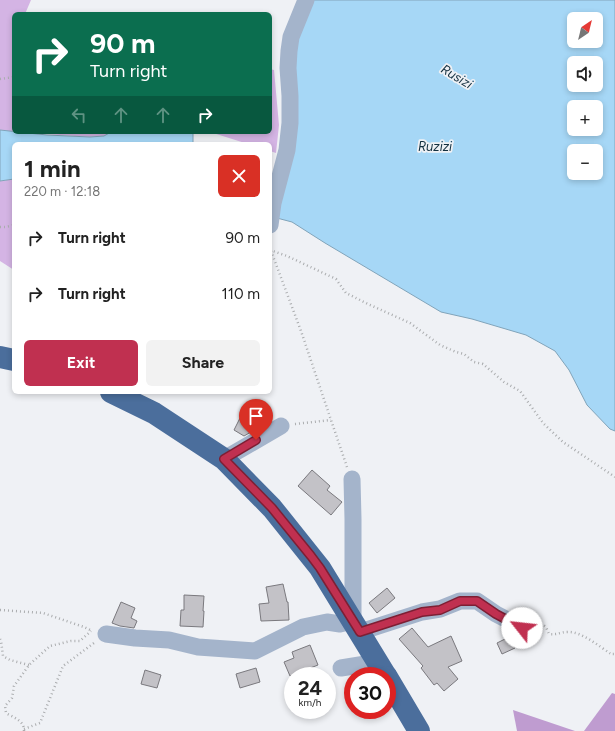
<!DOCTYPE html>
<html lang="en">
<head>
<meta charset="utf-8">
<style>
  :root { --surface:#fff; --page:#f2f2f2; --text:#222; --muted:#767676; --accent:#c03050 }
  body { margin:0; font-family:Figtree,sans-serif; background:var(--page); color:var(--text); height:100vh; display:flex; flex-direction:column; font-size:15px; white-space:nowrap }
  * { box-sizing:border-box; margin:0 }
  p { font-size:13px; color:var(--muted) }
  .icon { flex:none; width:22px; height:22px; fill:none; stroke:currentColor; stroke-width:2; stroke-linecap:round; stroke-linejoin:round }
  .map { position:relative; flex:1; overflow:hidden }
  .side { position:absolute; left:12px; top:142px; width:260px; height:252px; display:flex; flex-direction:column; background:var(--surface); border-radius:6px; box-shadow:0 2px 6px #0003 }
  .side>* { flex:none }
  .top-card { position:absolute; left:12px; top:12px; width:260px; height:122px; border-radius:6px; box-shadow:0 2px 6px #0003; background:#0b6e4f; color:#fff; overflow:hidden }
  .needle { width:26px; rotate:35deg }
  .controls { position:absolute; left:567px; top:12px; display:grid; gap:8px }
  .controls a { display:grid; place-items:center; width:36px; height:36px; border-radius:6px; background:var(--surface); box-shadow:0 2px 6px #0003; font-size:20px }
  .speed { position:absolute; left:284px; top:667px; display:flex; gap:8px; font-size:20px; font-weight:700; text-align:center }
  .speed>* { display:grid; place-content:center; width:52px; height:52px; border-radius:50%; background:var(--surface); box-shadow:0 2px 6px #0003; line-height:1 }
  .speed small { font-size:10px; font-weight:400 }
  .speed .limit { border:6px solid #d22; background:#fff; color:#111 }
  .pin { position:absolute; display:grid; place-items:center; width:34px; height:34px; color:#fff; margin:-41px -17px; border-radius:50% 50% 50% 0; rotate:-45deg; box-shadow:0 0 4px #0007 }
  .pin .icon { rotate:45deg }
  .me { position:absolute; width:44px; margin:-22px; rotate:299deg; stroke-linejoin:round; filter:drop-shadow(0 0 3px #0008) }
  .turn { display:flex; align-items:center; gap:14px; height:84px; padding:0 12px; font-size:18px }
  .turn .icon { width:52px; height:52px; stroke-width:2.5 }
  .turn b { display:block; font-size:28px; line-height:34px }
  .lanes { display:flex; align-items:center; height:38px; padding:0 12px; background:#0003; justify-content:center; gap:20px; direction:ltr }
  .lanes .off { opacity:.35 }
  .round { display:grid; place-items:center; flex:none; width:42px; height:42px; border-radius:6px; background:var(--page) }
  .overview { display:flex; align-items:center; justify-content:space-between; height:68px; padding:0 12px }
  h1 { font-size:24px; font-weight:700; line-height:30px }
  .primary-button { display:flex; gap:8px; margin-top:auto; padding:8px 12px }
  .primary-button a { flex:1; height:46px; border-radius:6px; background:var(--accent); color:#fff; font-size:16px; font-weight:700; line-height:46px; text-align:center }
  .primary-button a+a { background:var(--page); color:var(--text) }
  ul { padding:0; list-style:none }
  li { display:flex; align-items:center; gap:12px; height:56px; padding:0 12px }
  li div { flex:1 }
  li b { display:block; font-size:15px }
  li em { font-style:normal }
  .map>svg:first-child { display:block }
</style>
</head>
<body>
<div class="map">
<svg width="615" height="731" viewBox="0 0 615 731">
  <rect width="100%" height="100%" fill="#eff1f5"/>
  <g fill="#d4b4e4">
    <polygon points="0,0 31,0 25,14 14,14 14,132 0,130"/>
    <polygon points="270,69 274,70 279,125 276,153 270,151 270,144 248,144 210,132 270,132"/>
    <polygon points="15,132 111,132 104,136 90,137"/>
    <polygon points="14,179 14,270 0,261 0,181"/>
  </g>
  <g fill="#bf9cd0">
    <polygon points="612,693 615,694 615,731 584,731"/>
    <polygon points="513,710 575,731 517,731"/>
  </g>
  <g fill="#a6d7f6" stroke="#81a4ba" fill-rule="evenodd">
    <path d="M313 0H615V431L610 429 587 405 569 370 555 351 526 335 472 319 441 312 325 243 292 222 273 217 295 39ZM574 19H596V41H574ZM574 63H596V85H574ZM574 107H596V129H574ZM574 151H596V173H574Z"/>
    <polygon points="0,130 47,135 90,137 104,136 111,132 193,132 193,144 14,144 14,179 0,181"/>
  </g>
  <g fill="#c3c2c7" stroke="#7a797e">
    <polygon points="241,416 255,424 251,432 244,436 234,430"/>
    <polygon points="312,470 330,486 327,490 342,502 331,515 298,486"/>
    <polygon points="283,584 287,602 288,602 289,620 261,621 259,604 269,603 266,587"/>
    <polygon points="387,588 395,598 377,613 369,603"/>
    <polygon points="184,595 204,596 203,611 204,611 203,627 180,626 181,610 184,610"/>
    <polygon points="121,602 135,608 131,618 137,621 134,628 120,626 112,623"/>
    <polygon points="412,628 428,647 451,636 462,661 448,667 458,679 444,691 437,683 434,685 421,668 423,666 399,639"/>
    <polygon points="509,637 515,648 502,654 497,643"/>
    <polygon points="310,645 318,665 290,676 284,662 294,658 292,652"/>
    <polygon points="256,668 260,682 240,688 236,674"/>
    <polygon points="145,670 161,675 157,688 141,684"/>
  </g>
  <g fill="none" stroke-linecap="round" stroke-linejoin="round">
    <g stroke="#abadaf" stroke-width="2.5" stroke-dasharray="1 3" stroke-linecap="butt">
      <polyline points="0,79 14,77"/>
      <polyline points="0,227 6,227 14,225"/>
      <polyline points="270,250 287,256 336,279 346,293 368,304 410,323 440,345 456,352 464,354 474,362 483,364 504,382 520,391 543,423 563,442 615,477"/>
      <polyline points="271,251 301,331 331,420 347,467"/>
      <polyline points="295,424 331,420"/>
      <polyline points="0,610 43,613 84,627 92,631"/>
      <path d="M537 626 542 624 546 627 549 634C558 635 560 632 568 632 581 631 600 647 611 654H615"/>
      <polyline points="0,639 1,641 3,656 10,660 29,665"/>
      <polyline points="24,729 40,723 63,666 94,643"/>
      <path d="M24 731C24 720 14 718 6 713L5 706 12 698 14 686 29 665 50 646 71 641H80L91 631"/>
    </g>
    <g stroke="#a4b4cb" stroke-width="17">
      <polyline points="270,225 273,203 287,150 290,123 290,96 288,68 289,51 291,37 306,0"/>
      <polyline points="224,459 281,426"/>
      <polyline points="360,632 422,612 440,609 460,601 477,601 496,614 523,628"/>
      <polyline points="106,634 135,638 169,640 198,647 255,651 303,627 327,622 340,624 353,621 353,519 352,479"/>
      <polyline points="341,668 378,662"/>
    </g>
    <g stroke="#4b6e9c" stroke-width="22">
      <polyline points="0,357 14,360"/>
      <polyline points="111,392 154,413 224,459 272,508 320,568 386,676"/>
      <polyline points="387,677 419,731"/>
    </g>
  </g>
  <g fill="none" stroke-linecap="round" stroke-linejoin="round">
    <defs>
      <polyline id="route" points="256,440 224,459 272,508 311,556 320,568 360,632 422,612 440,610 460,601 477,601 496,614 522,628"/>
    </defs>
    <use href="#route" stroke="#7d1f34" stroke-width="10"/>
    <use href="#route" stroke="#c03050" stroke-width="7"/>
  </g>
  <g text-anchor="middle" stroke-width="3.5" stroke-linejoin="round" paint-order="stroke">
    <g font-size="13" font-style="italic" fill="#133040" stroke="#eff1f5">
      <text transform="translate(457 76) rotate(31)" y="5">Rusizi</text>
      <text x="435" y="151">Ruzizi</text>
    </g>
  </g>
</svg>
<div class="controls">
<a><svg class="needle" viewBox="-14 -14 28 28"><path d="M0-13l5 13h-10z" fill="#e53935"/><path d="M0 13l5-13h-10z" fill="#767676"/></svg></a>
<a><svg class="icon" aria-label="sound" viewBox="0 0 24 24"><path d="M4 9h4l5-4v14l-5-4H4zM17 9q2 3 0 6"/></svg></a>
<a>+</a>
<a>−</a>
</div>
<div class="speed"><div>24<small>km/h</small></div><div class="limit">30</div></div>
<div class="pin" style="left:256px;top:440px;background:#d93025"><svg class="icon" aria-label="arrive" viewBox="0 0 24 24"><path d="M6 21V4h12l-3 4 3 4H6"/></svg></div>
<svg class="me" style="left:522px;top:628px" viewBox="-20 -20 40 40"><circle r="19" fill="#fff"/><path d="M0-13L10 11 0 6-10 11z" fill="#c03050"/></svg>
<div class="top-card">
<div class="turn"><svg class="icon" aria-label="right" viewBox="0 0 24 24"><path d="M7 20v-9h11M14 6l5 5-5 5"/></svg><div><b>90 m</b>Turn right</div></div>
<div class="lanes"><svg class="icon off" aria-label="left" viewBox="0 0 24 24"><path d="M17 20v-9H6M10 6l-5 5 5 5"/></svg><svg class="icon off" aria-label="ahead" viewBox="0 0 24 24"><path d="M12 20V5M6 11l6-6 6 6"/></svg><svg class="icon off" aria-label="ahead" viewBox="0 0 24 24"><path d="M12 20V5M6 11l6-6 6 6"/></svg><svg class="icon" aria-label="right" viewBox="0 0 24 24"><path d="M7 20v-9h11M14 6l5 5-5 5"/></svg></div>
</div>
<section class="side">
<div class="overview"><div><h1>1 min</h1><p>220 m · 12:18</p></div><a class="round" style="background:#d93025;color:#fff"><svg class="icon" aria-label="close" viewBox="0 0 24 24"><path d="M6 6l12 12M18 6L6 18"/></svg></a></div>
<ul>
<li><svg class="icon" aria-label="right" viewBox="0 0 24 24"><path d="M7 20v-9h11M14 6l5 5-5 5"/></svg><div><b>Turn right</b></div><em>90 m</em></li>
<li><svg class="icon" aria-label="right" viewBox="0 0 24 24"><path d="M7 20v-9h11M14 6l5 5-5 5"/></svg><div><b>Turn right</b></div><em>110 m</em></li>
</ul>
<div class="primary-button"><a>Exit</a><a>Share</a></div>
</section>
</div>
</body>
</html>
